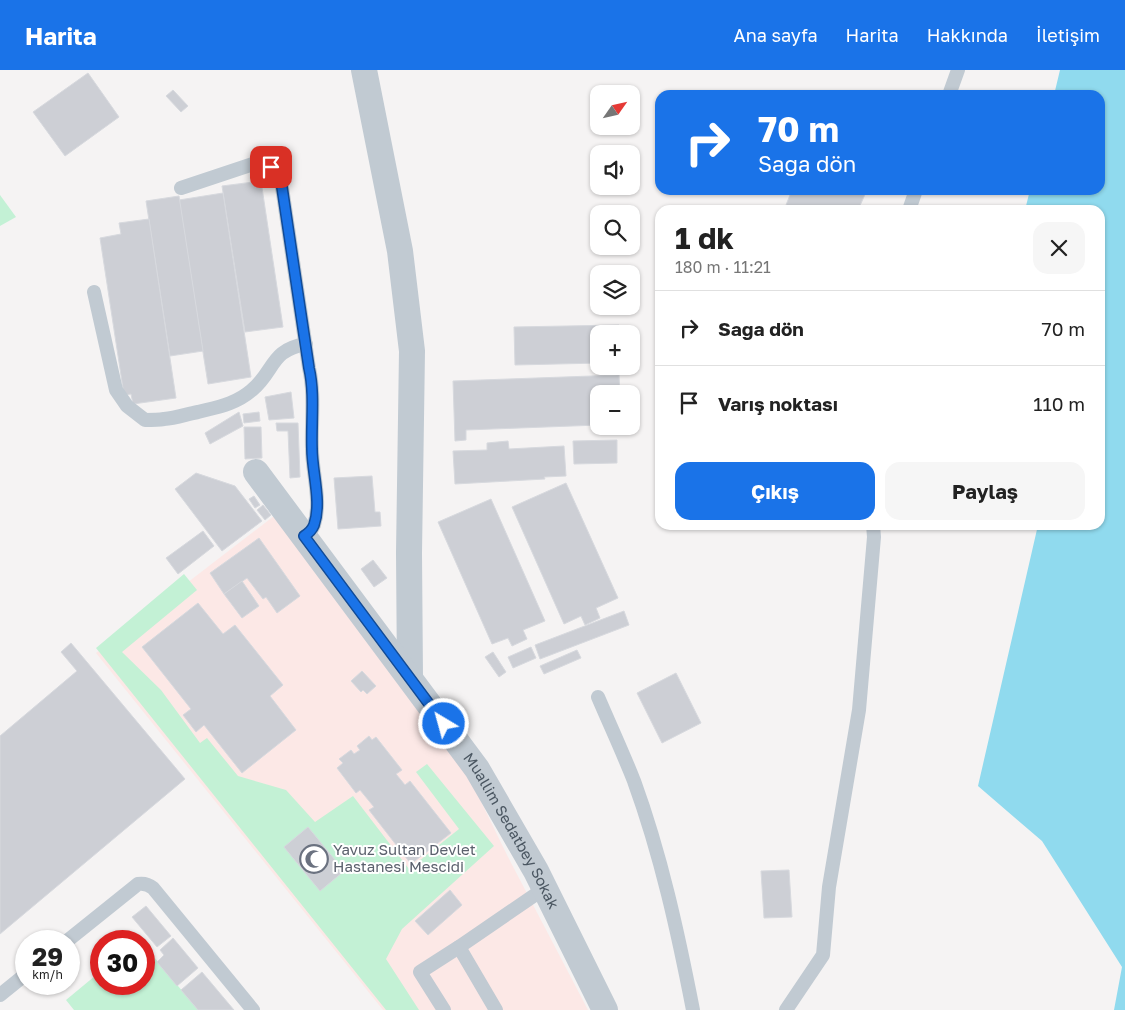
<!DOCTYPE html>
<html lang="tr">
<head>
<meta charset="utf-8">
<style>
  :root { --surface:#fff; --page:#f6f6f6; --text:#222; --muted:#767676; --line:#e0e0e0; --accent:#1a73e8 }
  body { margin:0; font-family:"Golos Text",sans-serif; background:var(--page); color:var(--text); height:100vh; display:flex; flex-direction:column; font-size:19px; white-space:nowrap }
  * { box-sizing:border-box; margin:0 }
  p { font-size:16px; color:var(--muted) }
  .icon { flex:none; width:28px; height:28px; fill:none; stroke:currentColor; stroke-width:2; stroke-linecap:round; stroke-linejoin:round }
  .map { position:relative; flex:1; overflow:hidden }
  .panel { position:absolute; left:655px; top:135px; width:450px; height:325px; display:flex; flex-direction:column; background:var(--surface); border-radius:15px; box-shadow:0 1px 4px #0004 }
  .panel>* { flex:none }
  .banner { position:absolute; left:655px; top:20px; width:450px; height:105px; border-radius:15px; box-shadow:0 1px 4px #0004; background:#1a73e8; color:#fff; overflow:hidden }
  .needle { width:32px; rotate:56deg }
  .buttons { position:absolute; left:590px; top:15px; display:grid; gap:10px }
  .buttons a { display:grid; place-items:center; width:50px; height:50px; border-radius:10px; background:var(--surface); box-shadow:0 1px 4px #0004; font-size:25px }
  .speed { position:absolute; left:15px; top:860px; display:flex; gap:10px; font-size:25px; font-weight:700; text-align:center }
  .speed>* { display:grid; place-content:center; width:65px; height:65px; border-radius:50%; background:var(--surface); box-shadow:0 1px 4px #0004; line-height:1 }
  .speed small { font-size:12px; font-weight:400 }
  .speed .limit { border:8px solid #d22; background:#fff; color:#111 }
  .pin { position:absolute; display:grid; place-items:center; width:42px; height:42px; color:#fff; margin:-21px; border-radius:10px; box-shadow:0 2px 8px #0006 }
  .me { position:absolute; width:55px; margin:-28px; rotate:323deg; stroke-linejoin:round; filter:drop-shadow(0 0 4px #0008) }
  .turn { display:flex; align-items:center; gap:18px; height:105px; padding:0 20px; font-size:22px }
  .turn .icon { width:65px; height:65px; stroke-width:2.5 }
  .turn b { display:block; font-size:35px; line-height:42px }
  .round { display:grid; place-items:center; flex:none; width:52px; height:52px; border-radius:15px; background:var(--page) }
  .head { display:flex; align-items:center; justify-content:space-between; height:85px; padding:0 20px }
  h1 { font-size:30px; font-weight:700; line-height:38px }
  .action { display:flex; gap:10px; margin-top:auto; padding:10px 20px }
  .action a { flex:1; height:58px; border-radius:15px; background:var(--accent); color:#fff; font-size:20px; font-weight:700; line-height:58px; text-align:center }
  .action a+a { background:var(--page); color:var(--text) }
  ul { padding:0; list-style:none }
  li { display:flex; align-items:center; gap:15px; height:75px; padding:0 20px; border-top:1px solid var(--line) }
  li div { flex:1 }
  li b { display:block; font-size:19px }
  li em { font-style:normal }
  header { display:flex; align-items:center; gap:30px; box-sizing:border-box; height:70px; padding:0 25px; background:var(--accent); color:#fff }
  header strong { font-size:24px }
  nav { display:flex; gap:28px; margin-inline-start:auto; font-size:18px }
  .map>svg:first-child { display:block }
</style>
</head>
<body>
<header>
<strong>Harita</strong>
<nav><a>Ana sayfa</a><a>Harita</a><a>Hakkında</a><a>İletişim</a></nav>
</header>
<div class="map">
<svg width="1125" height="940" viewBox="0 0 1125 940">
  <rect width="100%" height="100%" fill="#f5f3f3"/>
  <polygon fill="#fce8e6" points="274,446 469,707 507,785 588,940 383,940 96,583"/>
  <g fill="#c3f1d5">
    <polygon points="0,125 16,147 0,156"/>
    <polygon points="184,504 197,520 122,582 161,620 200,673 207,668 238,706 286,720 315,752 353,726 409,799 459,759 416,702 427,694 494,776 402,859 386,889 419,940 386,940 96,578"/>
    <polygon points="144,875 198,940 74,940 66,930 101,901 101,914 144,914"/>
  </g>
  <polygon fill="#90daee" points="1060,0 1125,0 1125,940 1114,940 1122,897 1042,771 978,716 1038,455 1100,455 1100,140 1025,140 1030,120 1100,120 1100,25 1054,25"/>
  <g fill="#cdcfd5" stroke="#d7d9de">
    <polygon points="88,3 119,47 65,86 33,42"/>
    <polygon points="173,20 188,36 181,42 166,26"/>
    <polygon points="261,111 283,257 245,262 222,116"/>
    <polygon points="792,120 867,120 858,140 784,140"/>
    <polygon points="223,123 251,307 208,314 179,130"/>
    <polygon points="179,126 203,281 170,286 146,131"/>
    <polygon points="149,149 176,328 133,334 131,324 124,325 100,168 121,164 119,153"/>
    <polygon points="619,255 619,264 599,264 599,293 515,295 514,257"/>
    <polygon points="619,305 620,324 599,324 599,355 466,360 466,370 455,371 453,311"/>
    <polygon points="291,322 294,348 269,350 265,327"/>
    <polygon points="239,342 243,356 210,374 205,363"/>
    <polygon points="259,342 260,351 244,353 243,344"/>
    <polygon points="276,353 298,353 300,407 290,408 288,361 277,361"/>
    <polygon points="244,357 261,357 262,388 245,389"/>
    <polygon points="617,370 617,393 574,394 573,371"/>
    <polygon points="508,371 509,379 564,376 566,406 544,407 545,409 455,414 453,381 487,380 487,373"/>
    <polygon points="196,403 235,416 262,451 222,481 175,419"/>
    <polygon points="372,406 375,442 380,442 381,456 338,459 334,408"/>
    <polygon points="566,413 618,528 596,538 600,548 585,555 581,546 564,554 512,437"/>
    <polygon points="254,426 260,435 255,438 249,429"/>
    <polygon points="491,429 545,551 523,560 527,569 512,576 508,568 492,574 438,452"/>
    <polygon points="263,435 271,445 265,450 257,440"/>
    <polygon points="203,461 214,476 178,504 166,488"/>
    <polygon points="259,468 300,526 277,543 266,527 263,529 247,508 224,524 210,503"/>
    <polygon points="373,490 387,508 374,517 361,499"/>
    <polygon points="242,511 259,536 242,548 224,524"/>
    <polygon points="198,533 223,564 235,555 283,615 270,626 296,660 242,703 204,655 196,662 183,645 191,639 142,577"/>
    <polygon points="624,541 629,555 540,589 535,575"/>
    <polygon points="71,573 185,709 0,864 0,666 77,601 61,582"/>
    <polygon points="531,577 536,588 513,598 508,587"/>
    <polygon points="577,580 581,588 544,604 540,596"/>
    <polygon points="493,582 506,602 499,607 485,587"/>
    <polygon points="362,601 376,616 367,624 363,620 361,622 351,611"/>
    <polygon points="676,603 701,653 662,673 637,623"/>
    <polygon points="369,666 372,670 376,667 402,700 396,704 405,715 410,711 451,763 411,794 369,740 374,737 360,720 356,723 337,698 343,693 339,689 351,680 354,684 360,680 357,676"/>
    <polygon points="308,757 344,801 320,821 284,777"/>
    <polygon points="789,800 792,847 764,848 761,801"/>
    <polygon points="450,820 462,835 428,865 415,851"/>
    <polygon points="146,836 171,866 157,877 132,847"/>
    <polygon points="173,868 198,898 177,916 157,892 164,885 160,880"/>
    <polygon points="202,902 234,940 198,940 181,920"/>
  </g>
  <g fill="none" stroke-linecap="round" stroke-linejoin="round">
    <g stroke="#c1cad2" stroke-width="14">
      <polyline points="949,25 958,0"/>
      <path d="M181 118 256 93C266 94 273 97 280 104L309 298C315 324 311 352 312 379 312 402 322 432 314 455 312 460 309 463 304 466"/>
      <polyline points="909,140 916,120"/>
      <path d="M94 222 116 320 127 336 145 350C151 350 158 350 164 349 176 348 187 344 198 342 218 337 236 334 252 320 275 301 270 280 306 274"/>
      <path d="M598 627C610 655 623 683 634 711 661 785 678 863 693 940"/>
      <path d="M67 871 138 814C144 813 148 814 153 818L253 940"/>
      <polyline points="459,877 496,940"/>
      <polyline points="0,925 26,904"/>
      <polyline points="444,940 420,902 459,877 545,818"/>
      <polyline points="786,940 823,885 829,817 859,640 874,467 873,455"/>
    </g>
    <g stroke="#c1cad2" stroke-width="26">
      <polyline points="364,0 400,181 412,281 409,483 410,608"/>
      <path id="s1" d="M256 402 477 699 536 801 605 940"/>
    </g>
  </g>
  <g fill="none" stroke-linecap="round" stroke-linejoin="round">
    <defs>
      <path id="route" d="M271 97 280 104 309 298C315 324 311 352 312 379 312 402 322 432 314 455 312 460 309 463 304 466L444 654"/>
    </defs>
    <use href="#route" stroke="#114b97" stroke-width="12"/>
    <use href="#route" stroke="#1a73e8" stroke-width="9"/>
  </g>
  <defs>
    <symbol id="mosque-ring" viewBox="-11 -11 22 22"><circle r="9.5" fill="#fff" stroke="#6b7280" stroke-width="1.5"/><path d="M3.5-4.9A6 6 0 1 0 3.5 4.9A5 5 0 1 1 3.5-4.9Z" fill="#6b7280"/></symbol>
  </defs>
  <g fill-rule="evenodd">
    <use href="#mosque-ring" x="298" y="773" width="32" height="32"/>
  </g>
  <g text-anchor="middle" stroke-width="4" stroke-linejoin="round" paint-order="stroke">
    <g font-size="15" fill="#4a5661" stroke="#fff">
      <text dy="5" stroke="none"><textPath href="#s1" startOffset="441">Muallim Sedatbey Sokak</textPath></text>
    </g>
    <g font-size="15" fill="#5b616d" stroke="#fff" text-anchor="start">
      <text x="333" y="785">Yavuz Sultan Devlet<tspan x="333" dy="17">Hastanesi Mescidi</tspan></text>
    </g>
  </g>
</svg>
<div class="buttons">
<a><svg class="needle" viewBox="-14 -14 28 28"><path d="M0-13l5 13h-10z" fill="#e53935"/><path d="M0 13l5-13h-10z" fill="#767676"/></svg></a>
<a><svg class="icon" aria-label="sound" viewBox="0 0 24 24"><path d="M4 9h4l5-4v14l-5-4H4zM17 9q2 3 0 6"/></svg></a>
<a><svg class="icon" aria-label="search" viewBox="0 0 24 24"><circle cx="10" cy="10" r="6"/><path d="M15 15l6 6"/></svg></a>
<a><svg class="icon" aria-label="layers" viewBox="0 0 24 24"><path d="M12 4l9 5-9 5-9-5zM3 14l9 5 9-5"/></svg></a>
<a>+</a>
<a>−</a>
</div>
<div class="speed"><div>29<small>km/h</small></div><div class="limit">30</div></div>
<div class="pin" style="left:271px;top:97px;background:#d93025"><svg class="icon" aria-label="arrive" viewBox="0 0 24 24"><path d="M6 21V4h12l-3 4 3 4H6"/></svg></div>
<svg class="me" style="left:444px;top:654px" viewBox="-20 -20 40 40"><circle r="17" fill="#1a73e8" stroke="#fff" stroke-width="3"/><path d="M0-11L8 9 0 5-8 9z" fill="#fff"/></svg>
<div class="banner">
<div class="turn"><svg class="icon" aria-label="right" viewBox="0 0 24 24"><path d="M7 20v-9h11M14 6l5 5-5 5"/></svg><div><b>70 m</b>Sağa dön</div></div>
</div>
<section class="panel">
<div class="head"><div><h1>1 dk</h1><p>180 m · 11:21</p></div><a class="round"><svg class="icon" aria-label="close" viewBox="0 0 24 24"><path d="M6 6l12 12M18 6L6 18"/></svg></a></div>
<ul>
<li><svg class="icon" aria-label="right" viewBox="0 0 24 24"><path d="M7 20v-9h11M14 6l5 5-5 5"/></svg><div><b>Sağa dön</b></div><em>70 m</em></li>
<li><svg class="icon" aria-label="arrive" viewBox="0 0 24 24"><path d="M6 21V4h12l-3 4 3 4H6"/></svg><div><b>Varış noktası</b></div><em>110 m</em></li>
</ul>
<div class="action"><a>Çıkış</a><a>Paylaş</a></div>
</section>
</div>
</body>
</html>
